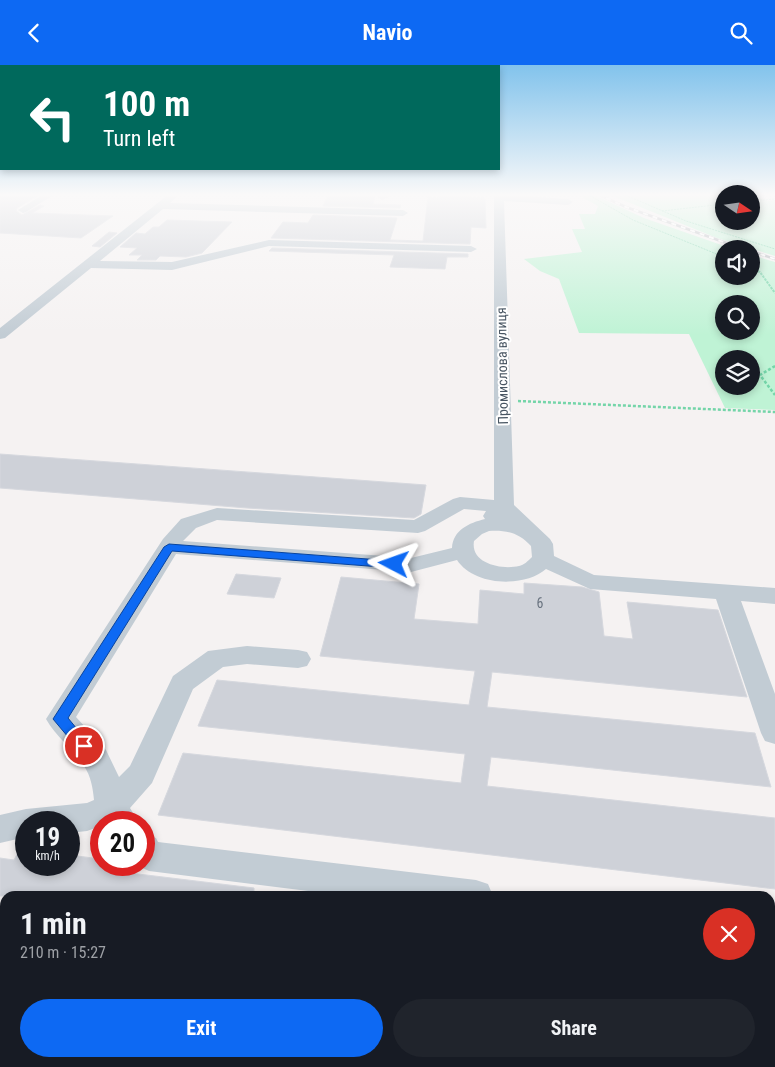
<!DOCTYPE html>
<html lang="en">
<head>
<meta charset="utf-8">
<style>
  :root { --surface:#171b24; --page:#20242c; --text:#f1f3f6; --muted:#9ea1a6; --accent:#0d69f3 }
  body { margin:0; font-family:"Roboto Condensed",sans-serif; background:var(--page); color:var(--text); height:100vh; display:flex; flex-direction:column; font-size:19px; white-space:nowrap }
  * { box-sizing:border-box; margin:0 }
  p { font-size:16px; color:var(--muted) }
  .icon { flex:none; width:28px; height:28px; fill:none; stroke:currentColor; stroke-width:2; stroke-linecap:round; stroke-linejoin:round }
  .map { position:relative; flex:1; overflow:hidden }
  .panel { position:absolute; left:0px; top:826px; width:775px; height:176px; display:flex; flex-direction:column; background:var(--surface); border-radius:15px 15px 0 0; box-shadow:0 2px 8px #0003 }
  .panel>* { flex:none }
  .guide { position:absolute; left:0px; top:0px; width:500px; height:105px; box-shadow:0 2px 8px #0003; background:#00695c; color:#fff; overflow:hidden }
  .needle { width:32px; rotate:103deg }
  .buttons { position:absolute; left:715px; top:120px; display:grid; gap:10px }
  .buttons a { display:grid; place-items:center; width:45px; height:45px; border-radius:50%; background:var(--surface); box-shadow:0 2px 8px #0003; font-size:25px }
  .speed { position:absolute; left:15px; top:746px; display:flex; gap:10px; font-size:25px; font-weight:700; text-align:center }
  .speed>* { display:grid; place-content:center; width:65px; height:65px; border-radius:50%; background:var(--surface); box-shadow:0 2px 8px #0003; line-height:1 }
  .speed small { font-size:12px; font-weight:400 }
  .speed .limit { border:8px solid #d22; background:#fff; color:#111 }
  .pin { position:absolute; display:grid; place-items:center; width:42px; height:42px; color:#fff; margin:-21px; border:2px solid #fff; border-radius:50%; box-shadow:0 1px 5px #0007 }
  .me { position:absolute; width:55px; margin:-28px; rotate:274deg; stroke-linejoin:round; filter:drop-shadow(0 0 4px #0008) }
  .turn { display:flex; align-items:center; gap:18px; height:105px; padding:0 20px; font-size:22px }
  .turn .icon { width:65px; height:65px; stroke-width:2.5 }
  .turn b { display:block; font-size:35px; line-height:42px }
  .round { display:grid; place-items:center; flex:none; width:52px; height:52px; border-radius:26px; background:var(--page) }
  .head { display:flex; align-items:center; justify-content:space-between; height:85px; padding:0 20px }
  h1 { font-size:30px; font-weight:700; line-height:38px }
  .primary-button { display:flex; gap:10px; margin-top:auto; padding:10px 20px }
  .primary-button a { flex:1; height:58px; border-radius:30px; background:var(--accent); color:#fff; font-size:20px; font-weight:700; line-height:58px; text-align:center }
  .primary-button a+a { background:var(--page); color:var(--text) }
  header { display:flex; justify-content:space-between; align-items:center; height:65px; padding:0 20px; background:var(--accent); color:#fff; font-size:22px; font-weight:700 }
  .map>svg:first-child { display:block }
</style>
</head>
<body>
<header><svg class="icon" aria-label="back" viewBox="0 0 24 24"><path d="M15 5l-7 7 7 7"/></svg>Navio<svg class="icon" aria-label="search" viewBox="0 0 24 24"><circle cx="10" cy="10" r="6"/><path d="M15 15l6 6"/></svg></header>
<div class="map">
<svg width="775" height="1002" viewBox="0 0 775 1002">
  <rect width="100%" height="100%" fill="#f5f2f2"/>
  <g fill="#bff3d5" fill-rule="evenodd">
    <path d="M576 129H592L644 153 733 184H724V211H751V190L775 197V345L725 343 689 269 579 268 559 214 540 206 524 194 582 187 572 164H585L579 149H595L598 141ZM724 239H751V266H724ZM724 294H751V321H724Z"/>
    <polygon points="608,129 724,129 724,156 751,156 751,130 767,136 775,135 775,191 717,173"/>
  </g>
  <g fill="#ced1d8" stroke="#d6d8de">
    <polygon points="0,129 39,130 17,143 16,146 22,150 40,140 44,141 32,148 113,151 81,173 0,168"/>
    <polygon points="328,130 375,131 373,139 401,140 400,143 323,141"/>
    <polygon points="440,130 485,133 486,163 471,162 470,179 271,173 283,157 308,158 313,150 397,153 390,175 423,176 428,132 440,133"/>
    <polygon points="167,155 232,157 202,188 186,192 160,191 156,195 137,195 142,190 129,190 137,183 120,182 136,168 145,169 153,162 159,162"/>
    <polygon points="109,167 117,168 100,182 92,181"/>
    <polygon points="272,183 468,189 468,192 447,192 445,204 390,202 394,190 269,186"/>
    <polygon points="0,389 426,420 421,449 414,453 247,443 0,423"/>
    <polygon points="236,509 281,513 274,533 227,529"/>
    <polygon points="341,512 419,519 414,554 478,559 480,525 524,529 524,518 582,522 599,527 604,571 633,574 627,537 718,545 747,632 492,607 487,642 755,668 771,722 491,692 487,721 775,753 775,824 158,750 183,688 461,718 465,689 198,661 217,615 469,640 475,606 320,591"/>
    <polygon points="25,774 26,800 69,800 69,790 101,794 101,800 107,800 105,805 254,823 254,831 0,831 0,793 14,795"/>
  </g>
  <g fill="none" stroke-linecap="round" stroke-linejoin="round">
    <g stroke="#74d5a9" stroke-width="1" stroke-dasharray="2 1" stroke-linecap="butt">
      <polyline points="587,129 633,155 724,192"/>
      <polyline points="623,129 686,156 775,184"/>
      <polyline points="751,132 761,134"/>
      <polyline points="751,136 775,134"/>
      <polyline points="662,146 724,139"/>
    </g>
    <polyline stroke="#74d5a9" stroke-width="2" stroke-dasharray="2.5 1" stroke-linecap="butt" points="751,204 760,207 775,228"/>
    <g stroke="#74d5a9" stroke-width="2.5" stroke-dasharray="3 2" stroke-linecap="butt">
      <polyline points="775,301 760,310 775,330"/>
      <polyline points="518,336 775,347"/>
    </g>
    <g fill="#c2ccd4" fill-rule="evenodd">
      <polygon points="44,129 55,129 26,147 23,148 18,145"/>
      <polygon points="169,129 178,131 170,138 403,145 408,148 403,151 163,144 100,196 172,197 269,175 471,181 477,184 471,187 269,181 172,205 91,203 5,273 0,274 0,263"/>
      <polygon points="396,129 382,135 377,132 381,129"/>
      <path d="M494 129 568 134 573 137 568 140 504 136 514 440 550 474 553 479 554 491 594 510 775 523V539L741 536 775 629V679L765 676 761 668 716 534 590 524 546 504C524 523 474 521 457 495L411 507 176 489 76 652 106 685 119 712 130 701 173 611 208 586 247 581 298 585 307 587 311 594 307 601 298 603 247 599 223 602 193 624 152 718 130 743 139 758H101V761L87 766 69 768V758H26V772L0 778V750L26 744 87 738 94 735C93 724 91 711 84 701 73 684 56 672 46 654L163 474 181 454 217 443 414 455 453 434 460 432 494 435ZM464 444 486 446 483 451 485 454C469 458 453 465 452 483L411 493 183 476 196 463 217 455 418 468 425 466ZM489 466C507 465 519 468 531 481L532 492C528 496 524 500 519 501 502 505 470 499 474 476L482 469Z"/>
      <polygon points="144,769 156,773 158,777 476,815 488,819 493,831 348,831 149,806 136,800 144,800"/>
      <polygon points="770,849 775,850 775,886 770,885"/>
      <rect x="0" y="903" width="5" height="38"/>
      <polygon points="610,998 680,998 682,1002 612,1002"/>
    </g>
    <defs>
      <g id="rail">
        <polyline points="597,129 626,142 743,184"/>
        <polyline points="751,186 775,194"/>
      </g>
    </defs>
    <use href="#rail" stroke="#b4b7bd" stroke-width="2.5"/>
    <use href="#rail" stroke="#fff" stroke-width="2" stroke-dasharray="5" stroke-linecap="butt"/>
  </g>
  <linearGradient id="sky" x2="0" y2="1"><stop stop-color="#82c3ec"/><stop offset="0.48" stop-color="#faf9f9"/><stop offset="1" stop-color="#faf9f9" stop-opacity="0"/></linearGradient>
  <rect width="775" height="270" fill="url(#sky)"/>
  <polygon fill="#0d69f3" stroke="#08449e" points="169,479 394,496 399,499 394,503 172,486 68,653 91,681 89,685 84,687 79,685 53,654 164,482"/>
  <g text-anchor="middle" stroke-width="4" stroke-linejoin="round" paint-order="stroke">
    <g font-size="14" fill="#485562" stroke="#fff">
      <text transform="translate(502 301) rotate(-91)" y="5">Промислова вулиця</text>
    </g>
    <g font-size="14" fill="#6a7480">
      <text x="540" y="543">6</text>
    </g>
  </g>
</svg>
<div class="buttons">
<a><svg class="needle" viewBox="-14 -14 28 28"><path d="M0-13l5 13h-10z" fill="#e53935"/><path d="M0 13l5-13h-10z" fill="#9ea1a6"/></svg></a>
<a><svg class="icon" aria-label="sound" viewBox="0 0 24 24"><path d="M4 9h4l5-4v14l-5-4H4zM17 9q2 3 0 6"/></svg></a>
<a><svg class="icon" aria-label="search" viewBox="0 0 24 24"><circle cx="10" cy="10" r="6"/><path d="M15 15l6 6"/></svg></a>
<a><svg class="icon" aria-label="layers" viewBox="0 0 24 24"><path d="M12 4l9 5-9 5-9-5zM3 14l9 5 9-5"/></svg></a>
</div>
<div class="speed"><div>19<small>km/h</small></div><div class="limit">20</div></div>
<div class="pin" style="left:84px;top:681px;background:#d93025"><svg class="icon" aria-label="arrive" viewBox="0 0 24 24"><path d="M6 21V4h12l-3 4 3 4H6"/></svg></div>
<svg class="me" style="left:394px;top:499px" viewBox="-20 -20 40 40"><path d="M0-17L14 15 0 8-14 15z" fill="#0d69f3" stroke="#fff" stroke-width="4"/></svg>
<div class="guide">
<div class="turn"><svg class="icon" aria-label="left" viewBox="0 0 24 24"><path d="M17 20v-9H6M10 6l-5 5 5 5"/></svg><div><b>100 m</b>Turn left</div></div>
</div>
<section class="panel">
<div class="head"><div><h1>1 min</h1><p>210 m · 15:27</p></div><a class="round" style="background:#d93025;color:#fff"><svg class="icon" aria-label="close" viewBox="0 0 24 24"><path d="M6 6l12 12M18 6L6 18"/></svg></a></div>
<div class="primary-button"><a>Exit</a><a>Share</a></div>
</section>
</div>
</body>
</html>
